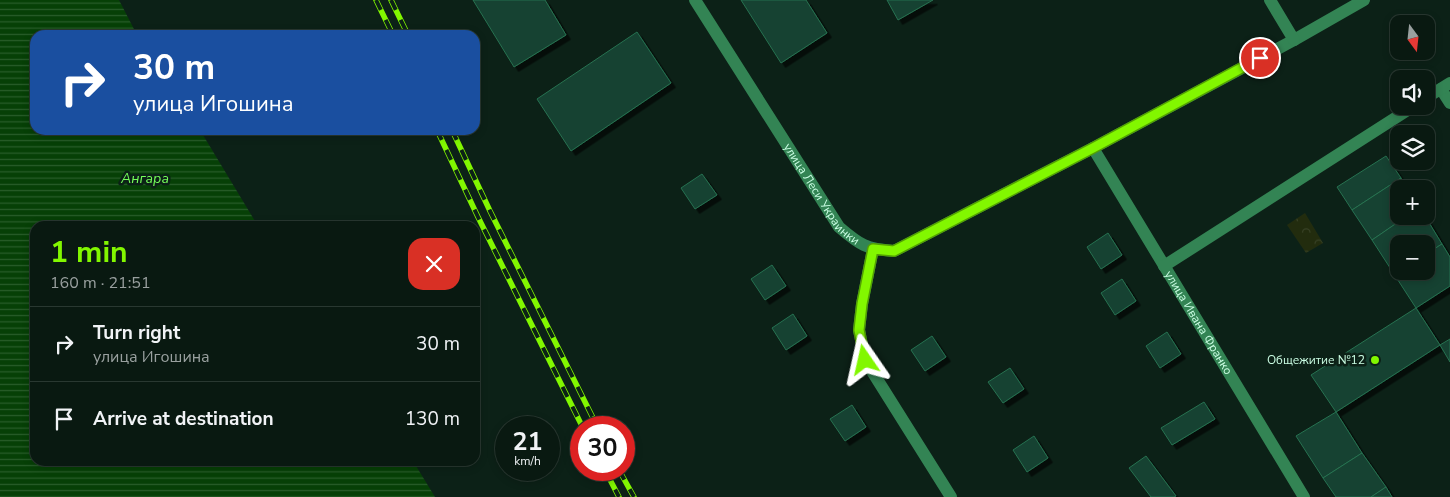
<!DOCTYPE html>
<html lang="en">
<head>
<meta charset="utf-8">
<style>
  :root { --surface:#091911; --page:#17261f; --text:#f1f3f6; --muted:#99a09f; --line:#293831; --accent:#82f700 }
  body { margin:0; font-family:"Nunito Sans",sans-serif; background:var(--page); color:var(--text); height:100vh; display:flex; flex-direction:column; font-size:19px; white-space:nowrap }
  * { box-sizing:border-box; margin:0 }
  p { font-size:16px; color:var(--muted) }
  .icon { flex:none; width:28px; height:28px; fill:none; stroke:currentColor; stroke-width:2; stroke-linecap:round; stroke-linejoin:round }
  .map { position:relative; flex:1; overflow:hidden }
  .drawer { position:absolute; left:30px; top:221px; width:450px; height:245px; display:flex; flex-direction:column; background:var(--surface); border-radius:15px; box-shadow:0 2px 8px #0003,0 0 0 1px var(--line) }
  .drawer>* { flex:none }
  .guide { position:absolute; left:30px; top:30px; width:450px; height:105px; border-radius:15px; box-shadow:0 2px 8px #0003,0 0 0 1px var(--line); background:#1a4fa0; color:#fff; overflow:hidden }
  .needle { width:32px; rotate:165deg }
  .tools { position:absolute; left:1390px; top:15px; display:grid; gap:10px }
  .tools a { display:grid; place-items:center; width:45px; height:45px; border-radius:10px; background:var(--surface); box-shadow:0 2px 8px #0003,0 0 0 1px var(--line); font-size:25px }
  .speed { position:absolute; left:495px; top:416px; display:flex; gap:10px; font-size:25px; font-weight:700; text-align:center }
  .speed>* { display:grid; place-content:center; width:65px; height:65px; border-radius:50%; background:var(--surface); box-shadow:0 2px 8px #0003,0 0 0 1px var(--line); line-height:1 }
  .speed small { font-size:12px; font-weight:400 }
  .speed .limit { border:8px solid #d22; background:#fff; color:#111 }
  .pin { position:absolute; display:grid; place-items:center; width:42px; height:42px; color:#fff; margin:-21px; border:2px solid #fff; border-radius:50%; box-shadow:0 1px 5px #0007 }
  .me { position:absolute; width:55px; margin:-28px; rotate:349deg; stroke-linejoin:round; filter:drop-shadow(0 0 4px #0008) }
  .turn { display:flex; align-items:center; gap:18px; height:105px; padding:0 20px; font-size:22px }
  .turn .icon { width:65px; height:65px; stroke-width:2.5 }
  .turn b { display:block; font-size:35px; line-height:42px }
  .round { display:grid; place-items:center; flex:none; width:52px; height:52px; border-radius:15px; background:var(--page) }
  .headline { display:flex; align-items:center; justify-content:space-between; height:85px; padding:0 20px }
  h1 { font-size:30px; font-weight:700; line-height:38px; color:var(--accent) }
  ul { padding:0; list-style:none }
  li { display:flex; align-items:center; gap:15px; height:75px; padding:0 20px; border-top:1px solid var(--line) }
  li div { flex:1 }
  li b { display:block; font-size:19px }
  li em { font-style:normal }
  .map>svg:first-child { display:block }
</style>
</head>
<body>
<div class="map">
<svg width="1450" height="497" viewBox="0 0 1450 497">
  <defs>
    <pattern id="park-crowns" width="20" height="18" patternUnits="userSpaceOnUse" patternTransform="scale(1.25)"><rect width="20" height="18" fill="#222c0e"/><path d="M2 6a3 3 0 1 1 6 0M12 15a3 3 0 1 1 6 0" fill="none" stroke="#374125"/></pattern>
    <pattern id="water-rules" width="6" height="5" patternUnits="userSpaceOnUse" patternTransform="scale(1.25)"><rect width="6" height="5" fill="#064006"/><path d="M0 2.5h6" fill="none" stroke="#295d2a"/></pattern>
    <filter id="shadow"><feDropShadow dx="4.5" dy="4.5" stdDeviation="0" flood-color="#0009"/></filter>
  </defs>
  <rect width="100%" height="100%" fill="#0c2117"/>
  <polygon fill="url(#park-crowns)" points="1305,213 1323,243 1306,253 1287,225"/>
  <polygon fill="url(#water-rules)" points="0,0 119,0 137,35 35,35 35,130 200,130 258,226 35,226 35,461 413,461 435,497 0,497"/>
  <g fill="#164330" stroke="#277151" filter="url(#shadow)">
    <polygon points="473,0 545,0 566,35 514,67"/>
    <polygon points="741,0 806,0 827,33 781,63"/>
    <polygon points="887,0 933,0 898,20"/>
    <polygon points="637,32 671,83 571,151 537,99"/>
    <polygon points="1386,156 1401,178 1352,210 1337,187"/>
    <polygon points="702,174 717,195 695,209 681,188"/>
    <polygon points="1401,178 1407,189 1399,189 1399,216 1407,216 1372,240 1352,210"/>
    <polygon points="1407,216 1425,216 1442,244 1426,254 1426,244 1399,244 1399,271 1394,274 1372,240"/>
    <polygon points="1108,233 1122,255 1101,269 1087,247"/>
    <polygon points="1442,244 1450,257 1450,286 1416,308 1394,274 1399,271 1426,271 1426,254"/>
    <polygon points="772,265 786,286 765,300 751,279"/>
    <polygon points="1122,279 1136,301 1115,315 1101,293"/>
    <polygon points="1416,308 1440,345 1336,412 1311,375"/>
    <polygon points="793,314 807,336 786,350 772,328"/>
    <polygon points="1167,332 1181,354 1160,368 1146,346"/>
    <polygon points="932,336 946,357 925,371 911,350"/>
    <polygon points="1450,339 1450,362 1440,345"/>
    <polygon points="1010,368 1024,389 1003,403 988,382"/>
    <polygon points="1204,402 1215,419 1172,445 1161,428"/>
    <polygon points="852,405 866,427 845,441 830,419"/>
    <polygon points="1336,412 1362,453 1323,478 1296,436"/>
    <polygon points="1034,436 1048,458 1027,472 1013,450"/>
    <polygon points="1362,453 1386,487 1371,497 1336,497 1323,478"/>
    <polygon points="1146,456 1176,496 1174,497 1151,497 1129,468"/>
    <polygon points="1386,487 1392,497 1371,497"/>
  </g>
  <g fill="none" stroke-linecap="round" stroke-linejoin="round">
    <g stroke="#338454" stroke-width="12">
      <path id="s1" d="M695 0 839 227C860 245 866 249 894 251L1093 148 1294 40 1364 0"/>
      <polyline points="1270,0 1294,40"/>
      <polyline points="1441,89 1450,103"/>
      <polyline points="1426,98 1450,83"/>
      <path id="s2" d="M1093 148 1304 497"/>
      <polyline points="873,249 862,304 859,330 865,360 951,497"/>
      <polyline points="1164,266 1414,106"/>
    </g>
    <defs>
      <g id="rail">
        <polyline points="376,0 393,35"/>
        <polyline points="391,0 408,35"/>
        <polyline points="437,130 478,217 583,428"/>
        <polyline points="452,130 490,211 598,428"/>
        <polyline points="605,470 619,497"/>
        <polyline points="619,470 634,497"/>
      </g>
    </defs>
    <use href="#rail" stroke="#82f700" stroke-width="5.5"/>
    <use href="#rail" stroke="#0c2117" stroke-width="4" stroke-dasharray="11" stroke-linecap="butt"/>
  </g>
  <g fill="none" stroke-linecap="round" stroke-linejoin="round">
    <defs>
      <polyline id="route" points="865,360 859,330 862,304 873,249 894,251 1093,148 1260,58"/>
    </defs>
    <use href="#route" stroke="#54a100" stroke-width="12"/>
    <use href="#route" stroke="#82f700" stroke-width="9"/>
  </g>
  <circle fill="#82f700" stroke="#0c2117" stroke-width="2" cx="1375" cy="360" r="5"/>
  <g text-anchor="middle" stroke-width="5" stroke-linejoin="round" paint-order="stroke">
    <g font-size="12" fill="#ccffe5" stroke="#0c2117">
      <text dy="4" stroke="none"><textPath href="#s1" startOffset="232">улица Леси Украинки</textPath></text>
      <text dy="4" stroke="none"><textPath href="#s2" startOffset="204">улица Ивана Франко</textPath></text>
    </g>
    <g font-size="12" fill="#ccffe5" stroke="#0c2117" text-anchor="end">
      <text x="1365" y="364">Общежитие №12</text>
    </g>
    <g font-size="14" font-style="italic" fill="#75ff5a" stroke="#0c2117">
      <text x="145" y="183">Ангара</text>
    </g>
  </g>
</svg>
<div class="tools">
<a><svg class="needle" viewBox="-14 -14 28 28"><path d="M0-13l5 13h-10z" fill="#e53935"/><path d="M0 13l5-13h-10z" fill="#99a09f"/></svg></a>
<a><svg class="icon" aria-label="sound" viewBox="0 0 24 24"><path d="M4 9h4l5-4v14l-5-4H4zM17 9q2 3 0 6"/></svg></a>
<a><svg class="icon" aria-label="layers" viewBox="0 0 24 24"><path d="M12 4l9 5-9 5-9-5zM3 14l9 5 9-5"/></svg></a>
<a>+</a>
<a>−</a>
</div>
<div class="speed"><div>21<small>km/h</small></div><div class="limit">30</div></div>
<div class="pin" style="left:1260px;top:58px;background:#d93025"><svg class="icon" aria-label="arrive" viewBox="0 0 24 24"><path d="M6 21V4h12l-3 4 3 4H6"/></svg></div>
<svg class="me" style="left:865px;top:360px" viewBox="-20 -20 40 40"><path d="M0-17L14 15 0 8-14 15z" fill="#82f700" stroke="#fff" stroke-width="4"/></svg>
<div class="guide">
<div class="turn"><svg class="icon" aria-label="right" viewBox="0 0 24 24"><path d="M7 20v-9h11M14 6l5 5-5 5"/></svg><div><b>30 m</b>улица Игошина</div></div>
</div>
<section class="drawer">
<div class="headline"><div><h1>1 min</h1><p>160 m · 21:51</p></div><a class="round" style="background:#d93025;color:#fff"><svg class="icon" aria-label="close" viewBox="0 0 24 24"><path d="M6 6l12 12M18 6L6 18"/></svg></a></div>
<ul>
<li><svg class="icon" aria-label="right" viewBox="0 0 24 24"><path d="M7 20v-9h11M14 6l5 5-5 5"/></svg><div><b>Turn right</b><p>улица Игошина</p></div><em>30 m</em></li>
<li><svg class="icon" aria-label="arrive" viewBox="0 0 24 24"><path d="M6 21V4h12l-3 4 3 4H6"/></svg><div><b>Arrive at destination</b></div><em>130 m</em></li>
</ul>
</section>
</div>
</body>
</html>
